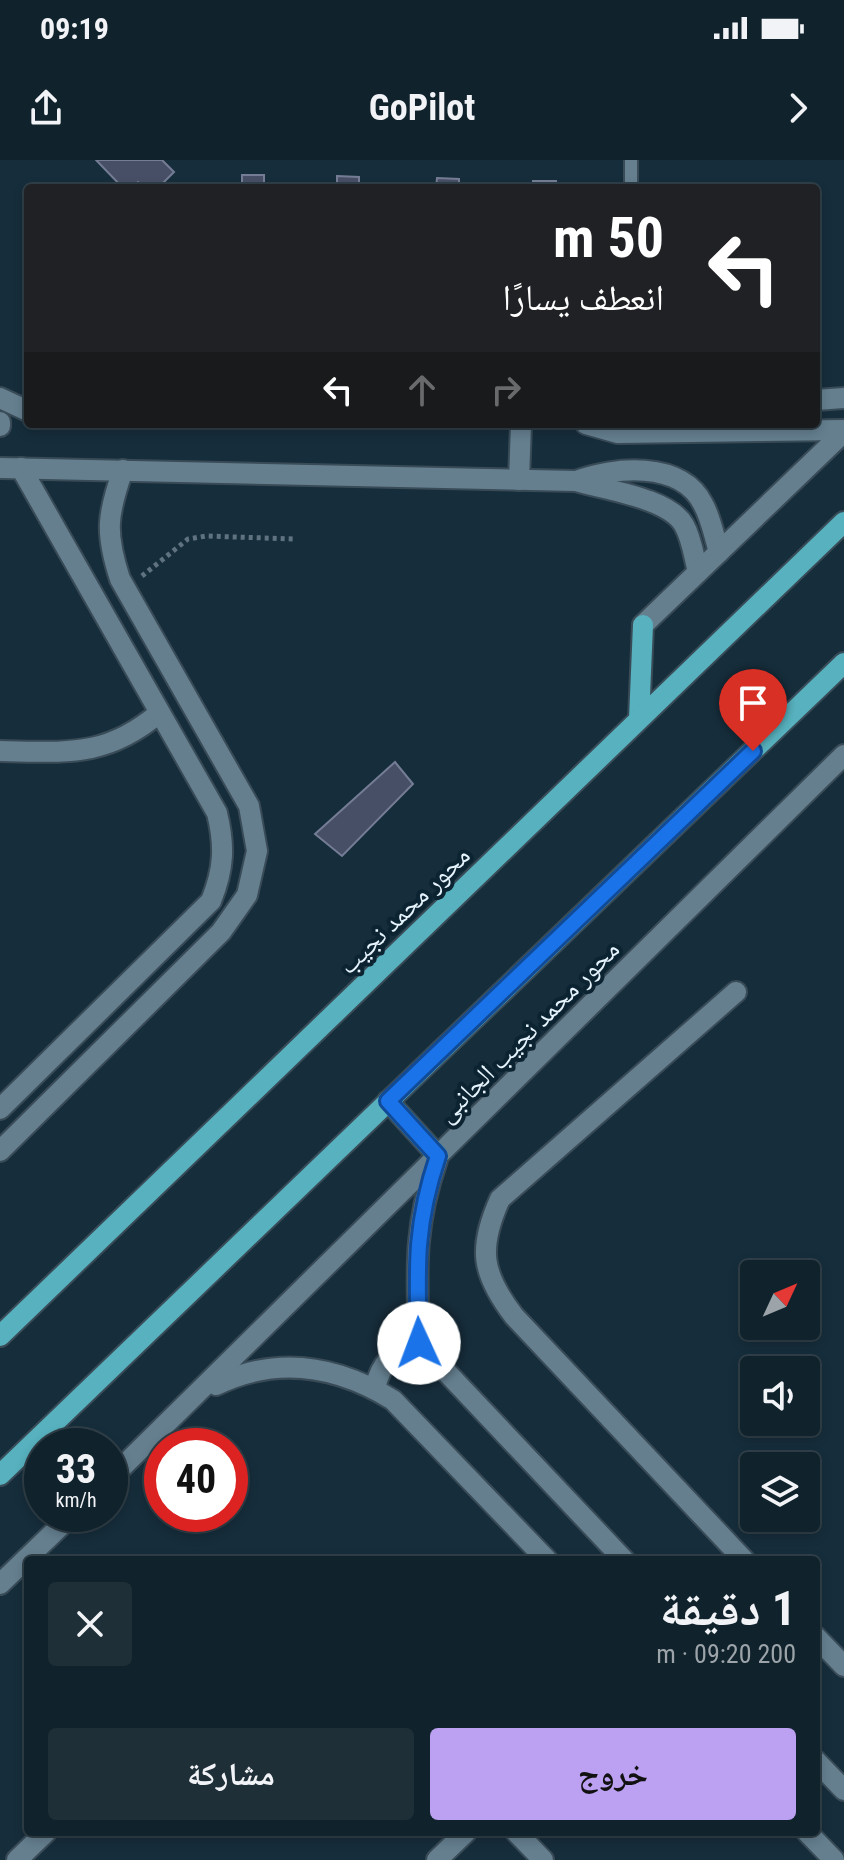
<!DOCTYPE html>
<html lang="ar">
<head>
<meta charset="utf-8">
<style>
  :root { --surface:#10222c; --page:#1e2f38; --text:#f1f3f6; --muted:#9ca4a9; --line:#303f48; --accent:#bca0f2 }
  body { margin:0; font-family:"Roboto Condensed","Noto Naskh Arabic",sans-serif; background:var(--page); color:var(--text); direction:rtl; height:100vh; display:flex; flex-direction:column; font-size:30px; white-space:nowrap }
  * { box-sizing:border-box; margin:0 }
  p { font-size:26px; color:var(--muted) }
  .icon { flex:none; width:44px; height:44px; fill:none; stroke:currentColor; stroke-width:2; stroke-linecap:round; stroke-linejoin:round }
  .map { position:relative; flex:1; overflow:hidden; direction:ltr }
  .side { position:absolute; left:24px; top:1396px; width:796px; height:280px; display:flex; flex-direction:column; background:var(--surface); border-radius:8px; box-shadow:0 4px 12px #0003,0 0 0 2px var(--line); direction:rtl }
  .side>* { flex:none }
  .top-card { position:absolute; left:24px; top:24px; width:796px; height:244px; border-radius:8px; box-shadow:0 4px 12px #0003,0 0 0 2px var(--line); direction:rtl; background:#202124; color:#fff; overflow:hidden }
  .needle { width:52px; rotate:46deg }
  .tools { position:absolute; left:740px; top:1100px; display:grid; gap:16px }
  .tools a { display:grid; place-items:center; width:80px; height:80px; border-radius:8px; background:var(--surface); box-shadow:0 4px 12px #0003,0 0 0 2px var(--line); font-size:40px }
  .speed { position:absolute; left:24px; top:1268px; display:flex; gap:16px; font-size:40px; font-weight:700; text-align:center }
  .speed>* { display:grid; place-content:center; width:104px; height:104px; border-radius:50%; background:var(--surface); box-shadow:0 4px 12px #0003,0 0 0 2px var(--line); line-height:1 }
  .speed small { font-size:20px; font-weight:400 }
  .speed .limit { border:12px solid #d22; background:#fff; color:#111 }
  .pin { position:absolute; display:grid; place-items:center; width:68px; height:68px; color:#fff; margin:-82px -34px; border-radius:50% 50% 50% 0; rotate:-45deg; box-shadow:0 0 8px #0007 }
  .pin .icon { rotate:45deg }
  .me { position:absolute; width:88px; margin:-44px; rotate:358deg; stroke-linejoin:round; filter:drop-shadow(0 0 6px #0008) }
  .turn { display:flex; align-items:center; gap:28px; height:168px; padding:0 24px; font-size:36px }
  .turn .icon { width:104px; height:104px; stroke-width:2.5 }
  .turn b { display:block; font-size:56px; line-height:68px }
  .lanes { display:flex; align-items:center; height:76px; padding:0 24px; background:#0003; justify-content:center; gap:40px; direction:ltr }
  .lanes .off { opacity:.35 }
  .round { display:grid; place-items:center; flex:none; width:84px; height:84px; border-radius:8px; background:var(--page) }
  .overview { display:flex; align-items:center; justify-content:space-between; height:136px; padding:0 24px }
  h1 { font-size:48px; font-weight:700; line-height:60px }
  .button { display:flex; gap:16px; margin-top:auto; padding:16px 24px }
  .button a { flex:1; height:92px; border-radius:8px; background:var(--accent); color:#111; font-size:32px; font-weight:700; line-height:92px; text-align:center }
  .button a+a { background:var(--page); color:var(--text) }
  .status { display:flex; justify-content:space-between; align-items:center; height:56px; padding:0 40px; background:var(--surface); direction:ltr }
  .status svg { height:22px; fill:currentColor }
  header { display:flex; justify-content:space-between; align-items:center; height:104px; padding:0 24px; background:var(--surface); font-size:36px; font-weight:700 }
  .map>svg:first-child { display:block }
</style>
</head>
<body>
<div class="status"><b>09:19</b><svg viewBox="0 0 49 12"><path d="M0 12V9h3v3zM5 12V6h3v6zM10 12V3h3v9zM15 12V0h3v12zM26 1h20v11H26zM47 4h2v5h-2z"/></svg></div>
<header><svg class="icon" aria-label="forward" viewBox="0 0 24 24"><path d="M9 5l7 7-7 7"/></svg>GoPilot<svg class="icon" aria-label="share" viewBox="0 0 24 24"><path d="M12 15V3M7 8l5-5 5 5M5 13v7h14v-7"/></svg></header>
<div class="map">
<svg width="844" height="1700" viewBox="0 0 844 1700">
  <rect width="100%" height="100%" fill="#162d3b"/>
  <g fill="#474f66" stroke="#747d95" stroke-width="2">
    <polygon points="96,0 162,0 174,12 158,28 144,28 138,22 131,28 123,28"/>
    <rect x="242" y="15" width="22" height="13"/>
    <polygon points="337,16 359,17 359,28 337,28"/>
    <polygon points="437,18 459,19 459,28 436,28"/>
    <rect x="533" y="21" width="23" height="7"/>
    <polygon points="395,602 413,624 342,696 315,674"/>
  </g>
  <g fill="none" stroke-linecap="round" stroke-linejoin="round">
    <defs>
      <polyline id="service" points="631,0 631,28"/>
      <g id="minor">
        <path d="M0 591C66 592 106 598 159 553"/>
        <path d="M736 832 500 1039C478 1088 481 1113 514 1156L744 1400"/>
        <polyline points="816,1477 844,1506"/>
        <polyline points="516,1672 543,1700"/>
        <polyline points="17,1700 46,1672"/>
        <polyline points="437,1700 466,1672"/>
      </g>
      <g id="tertiary">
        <polyline points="0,238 28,251"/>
        <polyline points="816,240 844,238"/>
        <polyline points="0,262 0,266"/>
        <polyline points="586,264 618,273 844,270"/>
        <path d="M0 308 576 321C605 330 669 338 684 365 692 379 694 397 698 412"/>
        <polyline points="519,320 521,264"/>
        <path d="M576 321C613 307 681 300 703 344 711 358 714 376 719 392"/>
        <polyline points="643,465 844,272"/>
        <path d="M0 949 211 741C224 709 225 686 217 653L21 308"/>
        <path d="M0 991 221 772 247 735 257 691 249 646 120 419C105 373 107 355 123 310"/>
        <path d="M437 1000C413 1069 417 1113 419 1183L624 1400"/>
        <path d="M216 1225C276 1196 336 1205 393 1240L547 1400"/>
        <path d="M375 1229C380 1203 394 1189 419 1183"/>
        <polyline points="110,1319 844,595"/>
        <polyline points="0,1424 73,1354"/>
        <polyline points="816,1601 844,1630"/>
        <polyline points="807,1672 834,1700"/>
      </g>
      <g id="primary">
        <polyline points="639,559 643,465"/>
        <polyline points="388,941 438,996"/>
        <polyline points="0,1176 844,362"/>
        <polyline points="0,1315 844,503"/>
      </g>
    </defs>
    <use href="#service" stroke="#384b57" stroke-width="16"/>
    <use href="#minor" stroke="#384b57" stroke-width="24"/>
    <use href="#tertiary" stroke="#384b57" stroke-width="24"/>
    <use href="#primary" stroke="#384b57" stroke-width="24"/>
    <polyline stroke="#5f727f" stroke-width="5" stroke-dasharray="4 4" stroke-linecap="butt" points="142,416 188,379 206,376 294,379"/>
    <use href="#service" stroke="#657f8f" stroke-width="12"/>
    <use href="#minor" stroke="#657f8f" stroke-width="20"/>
    <use href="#tertiary" stroke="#657f8f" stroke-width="20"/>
    <use href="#primary" stroke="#57b1be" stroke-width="20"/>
  </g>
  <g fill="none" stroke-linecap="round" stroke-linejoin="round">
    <defs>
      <path id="route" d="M419 1183C417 1110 414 1067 438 996L388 941 753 591"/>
    </defs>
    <use href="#route" stroke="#114b97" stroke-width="20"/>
    <use href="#route" stroke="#1a73e8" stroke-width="14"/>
  </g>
  <g text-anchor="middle" stroke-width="8" stroke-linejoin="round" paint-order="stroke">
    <g font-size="26" fill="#e6f4fd" stroke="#0c2331">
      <text transform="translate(404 750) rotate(-44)" y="9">محور محمد نجيب</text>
      <text transform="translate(528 871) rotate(-45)" y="9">محور محمد نجيب الجانبى</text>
    </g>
  </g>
</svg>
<div class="tools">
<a><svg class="needle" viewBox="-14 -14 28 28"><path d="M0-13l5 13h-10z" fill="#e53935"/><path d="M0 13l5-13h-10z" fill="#9ca4a9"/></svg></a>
<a><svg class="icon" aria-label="sound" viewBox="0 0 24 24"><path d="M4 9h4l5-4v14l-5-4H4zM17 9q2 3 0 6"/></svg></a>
<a><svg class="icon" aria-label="layers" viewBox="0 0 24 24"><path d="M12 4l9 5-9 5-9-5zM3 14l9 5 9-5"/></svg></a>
</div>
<div class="speed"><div>33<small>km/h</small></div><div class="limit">40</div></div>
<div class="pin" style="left:753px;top:591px;background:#d93025"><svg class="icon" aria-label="arrive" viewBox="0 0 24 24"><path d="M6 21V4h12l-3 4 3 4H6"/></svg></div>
<svg class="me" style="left:419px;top:1183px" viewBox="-20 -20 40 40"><circle r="19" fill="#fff"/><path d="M0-13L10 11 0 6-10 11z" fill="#1a73e8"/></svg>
<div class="top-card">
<div class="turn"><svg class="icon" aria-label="left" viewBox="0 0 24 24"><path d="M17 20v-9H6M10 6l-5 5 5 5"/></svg><div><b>50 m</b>انعطف يسارًا</div></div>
<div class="lanes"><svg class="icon" aria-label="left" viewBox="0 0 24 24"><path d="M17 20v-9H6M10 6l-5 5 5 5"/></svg><svg class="icon off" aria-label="ahead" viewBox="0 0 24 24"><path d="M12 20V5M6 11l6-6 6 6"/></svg><svg class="icon off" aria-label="right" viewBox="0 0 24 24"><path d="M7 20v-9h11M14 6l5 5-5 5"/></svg></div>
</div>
<section class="side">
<div class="overview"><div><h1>1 دقيقة</h1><p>200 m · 09:20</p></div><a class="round"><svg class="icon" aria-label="close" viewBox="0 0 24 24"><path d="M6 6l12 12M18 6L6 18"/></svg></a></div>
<div class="button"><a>خروج</a><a>مشاركة</a></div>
</section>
</div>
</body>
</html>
